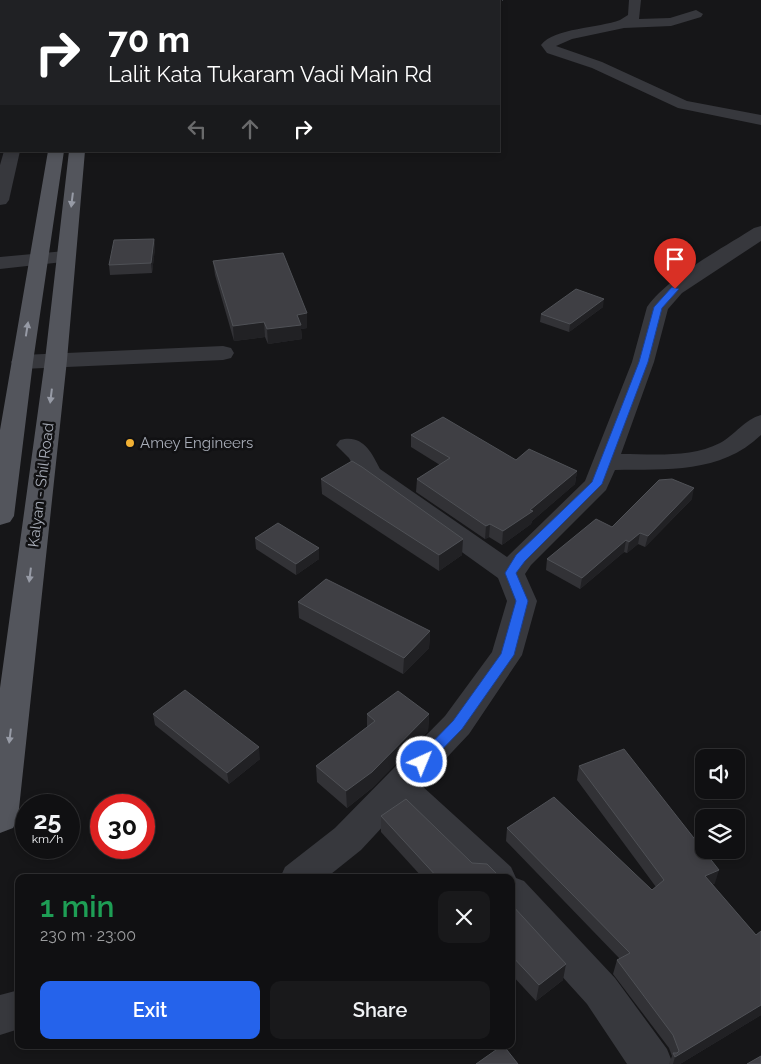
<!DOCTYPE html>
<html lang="en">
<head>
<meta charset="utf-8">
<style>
  :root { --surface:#101012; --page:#19191b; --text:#f1f3f6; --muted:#9c9d9f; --line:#303032; --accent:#2563eb }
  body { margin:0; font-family:Raleway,sans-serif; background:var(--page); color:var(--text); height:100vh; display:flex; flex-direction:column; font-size:19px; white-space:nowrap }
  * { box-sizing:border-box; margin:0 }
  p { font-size:16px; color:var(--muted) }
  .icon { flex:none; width:28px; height:28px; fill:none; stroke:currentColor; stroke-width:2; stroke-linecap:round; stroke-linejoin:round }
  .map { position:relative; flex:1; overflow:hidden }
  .panel { position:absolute; left:15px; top:874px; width:500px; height:175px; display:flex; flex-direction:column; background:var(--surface); border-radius:10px; box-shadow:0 2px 8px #0003,0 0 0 1px var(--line) }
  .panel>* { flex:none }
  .hud { position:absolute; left:0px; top:0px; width:500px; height:152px; box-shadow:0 2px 8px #0003,0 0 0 1px var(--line); background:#202124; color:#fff; overflow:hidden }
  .controls { position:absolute; left:695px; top:749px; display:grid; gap:10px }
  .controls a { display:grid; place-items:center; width:50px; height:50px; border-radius:10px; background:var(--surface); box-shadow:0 2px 8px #0003,0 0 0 1px var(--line); font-size:25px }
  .speed { position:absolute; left:15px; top:794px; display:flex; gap:10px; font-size:25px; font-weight:700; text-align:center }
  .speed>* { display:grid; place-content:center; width:65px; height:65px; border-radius:50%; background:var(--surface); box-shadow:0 2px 8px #0003,0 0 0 1px var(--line); line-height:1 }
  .speed small { font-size:12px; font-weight:400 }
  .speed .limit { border:8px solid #d22; background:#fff; color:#111 }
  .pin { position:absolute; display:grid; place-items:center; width:42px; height:42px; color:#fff; margin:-51px -21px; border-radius:50% 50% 50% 0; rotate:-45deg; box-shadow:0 0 5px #0007 }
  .pin .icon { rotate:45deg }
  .me { position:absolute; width:55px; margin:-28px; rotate:44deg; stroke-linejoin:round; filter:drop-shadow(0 0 4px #0008) }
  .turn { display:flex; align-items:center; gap:18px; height:105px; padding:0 25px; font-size:22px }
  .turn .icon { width:65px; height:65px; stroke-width:2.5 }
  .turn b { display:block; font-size:35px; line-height:42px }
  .lanes { display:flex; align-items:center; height:48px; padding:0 25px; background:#0003; justify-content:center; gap:25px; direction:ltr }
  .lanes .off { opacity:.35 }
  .round { display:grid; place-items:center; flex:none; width:52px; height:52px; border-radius:10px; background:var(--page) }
  .head { display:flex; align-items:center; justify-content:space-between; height:85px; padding:0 25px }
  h1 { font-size:30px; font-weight:600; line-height:38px; color:#1e9e55 }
  .cta { display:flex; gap:10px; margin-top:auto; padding:10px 25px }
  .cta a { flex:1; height:58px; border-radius:10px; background:var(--accent); color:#fff; font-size:20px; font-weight:600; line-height:58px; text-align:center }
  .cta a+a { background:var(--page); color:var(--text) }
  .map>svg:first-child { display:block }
</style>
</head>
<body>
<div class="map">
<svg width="761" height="1064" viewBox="0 0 761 1064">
  <rect width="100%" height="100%" fill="#161618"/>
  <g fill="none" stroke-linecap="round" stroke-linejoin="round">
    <g stroke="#3d3f44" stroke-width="2" stroke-dasharray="1 2" stroke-linecap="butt">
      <polyline points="318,0 337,1"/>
      <polyline points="391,0 407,1"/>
      <polyline points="173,1 178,0"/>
      <polyline points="344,1 387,0"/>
      <polyline points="490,1 503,0"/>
    </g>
    <g fill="#37383d" fill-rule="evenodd">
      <path d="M629 0H641L639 19 670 18 696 10 703 14 701 17 671 26 624 28 572 39 556 46 602 62 687 101 761 115V125L678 108 592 68 547 53 541 45C554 28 599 28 620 20L628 15Z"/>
      <polygon points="4,151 20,151 9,200 6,204 0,205 0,165"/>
      <path d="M761 226V241L682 293 668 309 654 362 621 454C653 454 691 458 720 443 735 435 745 419 761 415V435C720 474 667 469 615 470L606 490 531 565 525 574 537 601 522 655 469 734 421 785 511 867 516 878 524 881 615 978 667 1049 673 1064H627L587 1004 511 920V878H472L400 808 361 850 326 878H280L285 867 335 828 445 716 492 652 507 601 498 578 360 479 349 458 336 445 340 440C362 434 371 451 380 469L507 557 585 481 632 362 647 307C668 277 723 248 754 228Z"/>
      <polygon points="65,251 72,253 75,257 72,261 0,269 0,257"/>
      <polygon points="223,346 231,348 234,353 231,358 223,360 22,369 14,367 11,362 14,357 22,355"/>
      <polygon points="19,990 19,1029 0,1035 0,995"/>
    </g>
    <g fill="#53555c" fill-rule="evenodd">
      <rect x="74" y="0" width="12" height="1"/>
      <polygon points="48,151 64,151 33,362 14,516 10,522 0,525 0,430"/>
      <polygon points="69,151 85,151 67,360 18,818 13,828 0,833 0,688 45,360"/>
    </g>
  </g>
  <g fill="#323236">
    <polygon points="154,239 155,248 152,273 110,275 109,265"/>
    <polygon points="213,261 307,328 301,329 302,339 268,344 265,337 234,341 215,275"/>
    <polygon points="603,307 569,332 540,322 541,314"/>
    <polygon points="411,435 516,460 577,471 575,484 532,521 531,524 502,545 489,537 485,539 416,492 417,479 440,465 411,447"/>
    <polygon points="321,479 462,555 439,571 322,494"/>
    <polygon points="692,499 645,547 638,544 627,553 624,552 580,589 546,570 547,559"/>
    <polygon points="255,538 319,559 296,575 256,549"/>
    <polygon points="298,602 430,631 429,648 403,674 299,618"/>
    <polygon points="153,714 260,759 229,784 155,725"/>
    <polygon points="367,714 429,714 428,731 372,788 347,808 317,782 316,766 367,727"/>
    <polygon points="579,766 715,883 712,885 756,935 761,931 761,1015 680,1064 669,1064 672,1056 669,1048 613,974 617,960 620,959 506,841 507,828 652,890 656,887 577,780"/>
    <polygon points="381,816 472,863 501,878 423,878 381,832"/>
    <polygon points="511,891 512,905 563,980 536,1001 511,974"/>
  </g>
  <g fill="#212124">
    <polygon points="0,83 1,83 1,94 0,95"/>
    <polygon points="154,239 155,248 152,273 151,263"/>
    <polygon points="604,299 603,307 569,332 570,324"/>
    <polygon points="307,313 307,328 301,329 302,339 268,344 267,329 297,315"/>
    <polygon points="264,322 265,337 234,341 233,326"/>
    <polygon points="577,471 575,484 532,521 531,524 502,545 503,531"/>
    <polygon points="694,488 692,499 645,547 648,536"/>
    <polygon points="490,524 489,537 485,539 486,526"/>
    <polygon points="640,533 638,544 627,553 629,542"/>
    <polygon points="463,539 462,555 439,571 439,555"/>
    <polygon points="626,540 624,552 580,589 582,578"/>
    <polygon points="319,548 319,559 296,575 296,564"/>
    <polygon points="430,631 429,648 403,674 404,658"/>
    <polygon points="429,714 428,731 372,788 347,808 346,791"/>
    <polygon points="259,747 260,759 229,784 227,773"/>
    <polygon points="719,870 715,883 700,890 705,876"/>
    <polygon points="566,964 563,980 536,1001 539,985"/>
    <polygon points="761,1005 761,1015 680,1064 673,1064 675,1057"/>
  </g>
  <g fill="#3f3f44" stroke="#4f5156">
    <rect x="0" y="33" width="1" height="50"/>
    <polygon points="154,239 151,263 109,265 114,240"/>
    <polygon points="283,253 307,313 297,315 301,325 267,329 264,322 233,326 213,261"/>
    <polygon points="576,289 604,299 570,324 541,314"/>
    <polygon points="443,417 516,460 529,449 577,471 530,510 533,511 503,531 490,524 486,526 417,479 450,458 411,435"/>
    <polygon points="352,461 362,467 463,539 439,555 321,479"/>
    <polygon points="672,479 694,488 648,536 640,533 629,542 626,540 582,578 547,559 596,519 612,527 659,480"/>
    <polygon points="278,523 319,548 296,564 255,538"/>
    <polygon points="326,579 430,631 404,658 298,602"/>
    <polygon points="185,690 259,747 227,773 153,714"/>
    <polygon points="398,691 429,714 372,772 346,791 316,766 375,721 367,714"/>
    <polygon points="624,749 719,870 705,876 756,935 761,931 761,1005 675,1057 673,1053 677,1053 679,1051 673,1035 617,960 630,953 507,828 554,797 652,890 664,880 579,766"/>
    <polygon points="406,799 472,863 487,864 501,878 438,878 381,816"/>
    <polygon points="511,891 512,905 566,964 539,985 511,955"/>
    <polygon points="503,1045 518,1064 476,1064"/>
    <polygon points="761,1056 761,1064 747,1064"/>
  </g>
  <defs><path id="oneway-solid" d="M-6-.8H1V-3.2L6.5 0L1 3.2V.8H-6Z" transform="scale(1.25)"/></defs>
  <g fill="#979ba6">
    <use href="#oneway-solid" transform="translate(72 200) rotate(97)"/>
    <use href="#oneway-solid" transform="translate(27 329) rotate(-81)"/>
    <use href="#oneway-solid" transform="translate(51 396) rotate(97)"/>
    <use href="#oneway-solid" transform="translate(30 575) rotate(97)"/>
    <use href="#oneway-solid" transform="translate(10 736) rotate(97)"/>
  </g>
  <polygon fill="#2563eb" stroke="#184099" points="672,287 679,289 662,308 648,362 602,484 525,561 516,573 528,601 514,655 462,729 427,765 422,767 417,765 415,762 417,758 453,721 501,654 516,601 505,573 516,555 592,482 639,362 654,307"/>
  <circle fill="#f2b134" stroke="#111113" stroke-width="2" cx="130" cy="443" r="5"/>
  <g text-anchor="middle" stroke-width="5" stroke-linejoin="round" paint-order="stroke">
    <g font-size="15" fill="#a8adb8" stroke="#111113" text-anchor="start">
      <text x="140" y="448">Amey Engineers</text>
    </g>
    <g font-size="15" fill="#a8adb8" stroke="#111113">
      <text transform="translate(41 485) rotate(-83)" y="5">Kalyan - Shil Road</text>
    </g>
  </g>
</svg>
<div class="controls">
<a><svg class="icon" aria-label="sound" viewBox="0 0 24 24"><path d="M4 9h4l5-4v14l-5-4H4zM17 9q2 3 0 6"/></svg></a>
<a><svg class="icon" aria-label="layers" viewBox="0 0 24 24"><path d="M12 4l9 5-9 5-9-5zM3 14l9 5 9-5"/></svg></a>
</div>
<div class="speed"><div>25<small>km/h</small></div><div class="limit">30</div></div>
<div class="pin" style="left:675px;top:289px;background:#d93025"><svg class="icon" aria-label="arrive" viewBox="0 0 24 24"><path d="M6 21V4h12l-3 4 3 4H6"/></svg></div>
<svg class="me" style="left:422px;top:762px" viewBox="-20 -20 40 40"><circle r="17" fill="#2563eb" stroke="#fff" stroke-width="3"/><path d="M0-11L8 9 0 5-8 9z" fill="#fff"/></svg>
<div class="hud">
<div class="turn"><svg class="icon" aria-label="right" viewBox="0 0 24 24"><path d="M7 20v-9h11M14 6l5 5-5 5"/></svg><div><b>70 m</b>Lalit Kata Tukaram Vadi Main Rd</div></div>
<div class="lanes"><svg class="icon off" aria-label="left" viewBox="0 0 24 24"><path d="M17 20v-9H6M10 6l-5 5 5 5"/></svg><svg class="icon off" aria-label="ahead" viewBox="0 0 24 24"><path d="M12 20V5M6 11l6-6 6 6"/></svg><svg class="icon" aria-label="right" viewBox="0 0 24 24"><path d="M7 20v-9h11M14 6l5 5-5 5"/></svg></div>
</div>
<section class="panel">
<div class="head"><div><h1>1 min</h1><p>230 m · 23:00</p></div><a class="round"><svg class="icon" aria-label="close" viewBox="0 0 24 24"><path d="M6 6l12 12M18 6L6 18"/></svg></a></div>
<div class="cta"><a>Exit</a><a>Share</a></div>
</section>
</div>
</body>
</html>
